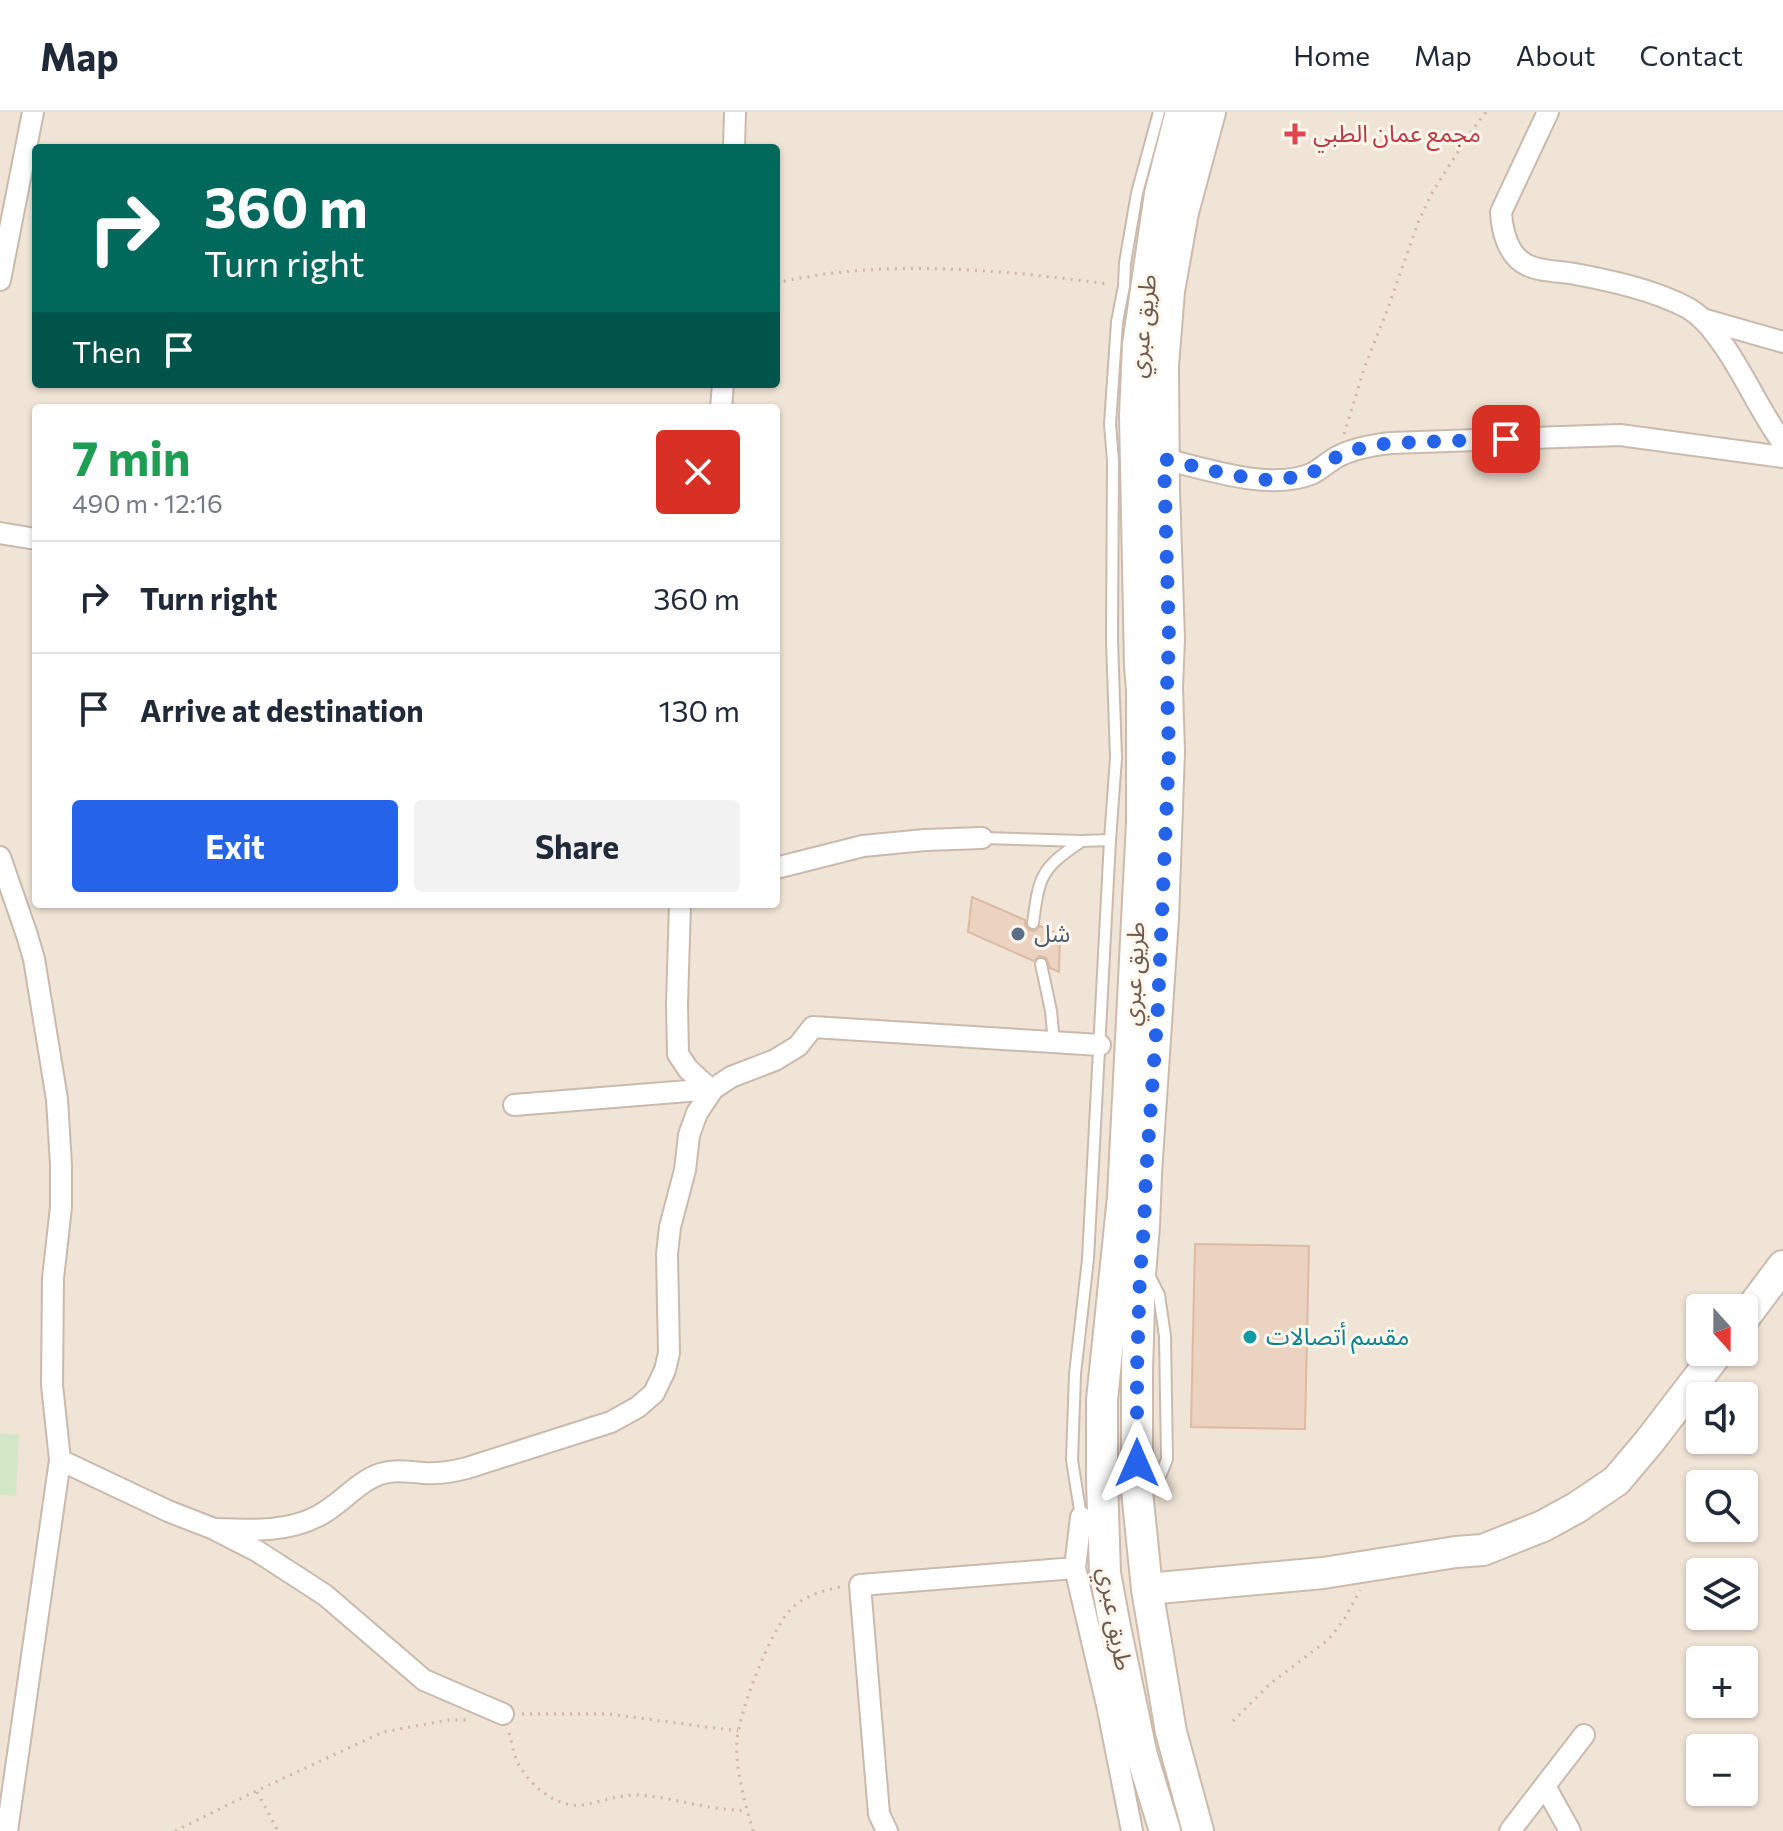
<!DOCTYPE html>
<html lang="en">
<head>
<meta charset="utf-8">
<style>
  :root { --surface:#fff; --page:#f2f2f3; --text:#1f2937; --muted:#747a83; --line:#e0e1e3; --accent:#2563eb }
  body { margin:0; font-family:Commissioner,"Noto Sans Arabic",sans-serif; background:var(--page); color:var(--text); height:100vh; display:flex; flex-direction:column; font-size:30px; white-space:nowrap }
  * { box-sizing:border-box; margin:0 }
  p { font-size:26px; color:var(--muted) }
  .icon { flex:none; width:44px; height:44px; fill:none; stroke:currentColor; stroke-width:2; stroke-linecap:round; stroke-linejoin:round }
  .map { position:relative; flex:1; overflow:hidden }
  .drawer { position:absolute; left:32px; top:292px; width:748px; height:504px; display:flex; flex-direction:column; background:var(--surface); border-radius:8px; box-shadow:0 2px 6px #0004 }
  .drawer>* { flex:none }
  .hud { position:absolute; left:32px; top:32px; width:748px; height:244px; border-radius:8px; box-shadow:0 2px 6px #0004; background:#00695c; color:#fff; overflow:hidden }
  .needle { width:52px; rotate:159deg }
  .fabs { position:absolute; left:1686px; top:1182px; display:grid; gap:16px }
  .fabs a { display:grid; place-items:center; width:72px; height:72px; border-radius:8px; background:var(--surface); box-shadow:0 2px 6px #0004; font-size:40px }
  .pin { position:absolute; display:grid; place-items:center; width:68px; height:68px; color:#fff; margin:-34px; border-radius:16px; box-shadow:0 4px 12px #0006 }
  .me { position:absolute; width:88px; margin:-44px; rotate:0deg; stroke-linejoin:round; filter:drop-shadow(0 0 6px #0008) }
  .turn { display:flex; align-items:center; gap:28px; height:168px; padding:0 40px; font-size:36px }
  .turn .icon { width:104px; height:104px; stroke-width:2.5 }
  .turn b { display:block; font-size:56px; line-height:68px }
  .then { display:flex; align-items:center; height:76px; padding:0 40px; background:#0003; gap:16px; font-size:30px }
  .round { display:grid; place-items:center; flex:none; width:84px; height:84px; border-radius:8px; background:var(--page) }
  .headline { display:flex; align-items:center; justify-content:space-between; height:136px; padding:0 40px }
  h1 { font-size:48px; font-weight:700; line-height:60px; color:#1e9e55 }
  .action { display:flex; gap:16px; margin-top:auto; padding:16px 40px }
  .action a { flex:1; height:92px; border-radius:8px; background:var(--accent); color:#fff; font-size:32px; font-weight:700; line-height:92px; text-align:center }
  .action a+a { background:var(--page); color:var(--text) }
  ul { padding:0; list-style:none }
  li { display:flex; align-items:center; gap:24px; height:112px; padding:0 40px; border-top:2px solid var(--line) }
  li div { flex:1 }
  li b { display:block; font-size:30px }
  li em { font-style:normal }
  header { display:flex; align-items:center; gap:48px; box-sizing:border-box; height:112px; padding:0 40px; background:var(--surface); border-bottom:2px solid var(--line) }
  header strong { font-size:38px }
  nav { display:flex; gap:44px; margin-inline-start:auto; font-size:28px }
  .map>svg:first-child { display:block }
</style>
</head>
<body>
<header>
<strong>Map</strong>
<nav><a>Home</a><a>Map</a><a>About</a><a>Contact</a></nav>
</header>
<div class="map">
<svg width="1783" height="1719" viewBox="0 0 1783 1719">
  <rect width="100%" height="100%" fill="#faf2e6"/>
  <path fill="#f0e4d6" fill-rule="evenodd" d="M0 0H1783V1719H0ZM36 36H776V272H36ZM36 296H776V792H36ZM1700 1196H1744V1240H1700ZM1700 1284H1744V1328H1700ZM1700 1372H1744V1416H1700ZM1700 1460H1744V1504H1700ZM1700 1548H1744V1592H1700ZM1700 1636H1744V1680H1700Z"/>
  <polygon fill="#d3e6c6" points="0,1321 19,1323 16,1384 0,1383"/>
  <g fill="#ecd3c1" stroke="#ddbaa4" stroke-width="2">
    <polygon points="972,785 1025,808 1025,813 1029,818 1035,819 1040,814 1060,823 1059,860 1050,856 1047,847 1044,845 1039,844 1034,849 968,820"/>
    <polygon points="1195,1132 1309,1134 1305,1317 1191,1315"/>
  </g>
  <g fill="none" stroke-linecap="round" stroke-linejoin="round">
    <defs>
      <g id="lane">
        <polyline points="982,726 1081,729 1110,728"/>
        <path d="M1033 811C1039 766 1040 757 1079 731"/>
        <polyline points="1041,852 1051,899 1054,931"/>
        <path d="M1143 1377C1158 1373 1162 1361 1167 1347L1165 1224 1159 1183 1149 1163"/>
        <polyline points="1081,1405 1072,1348 1075,1262 1088,1147 1110,728 1116,646 1112,528 1113,349 1110,312 1117,210 1124,174 1125,151 1137,81 1159,0"/>
      </g>
      <g id="street">
        <path d="M1548 0 1501 100C1502 119 1508 144 1527 153 1541 160 1560 159 1575 162 1612 169 1654 178 1688 196 1703 205 1712 217 1722 231 1745 263 1760 300 1783 331"/>
        <polyline points="734,36 735,0"/>
        <polyline points="0,168 33,0"/>
        <polyline points="1706,208 1783,230"/>
        <polyline points="721,296 723,272"/>
        <path d="M1164 347C1206 357 1270 379 1311 362 1320 358 1328 350 1337 345 1354 336 1372 333 1391 331L1620 323 1783 345"/>
        <polyline points="0,421 36,427"/>
        <polyline points="0,745 27,823 34,847 57,987 61,1053 61,1095 53,1166 52,1273 60,1348 168,1399 214,1417 257,1439 325,1483 424,1568 503,1602"/>
        <polyline points="776,756 863,734 925,728 982,726"/>
        <polyline points="680,792 677,892 678,942 688,957 711,978"/>
        <polyline points="514,993 713,977"/>
        <polyline points="1081,1405 1075,1456 1107,1593 1132,1719"/>
        <path d="M214 1417C248 1418 286 1421 318 1404 340 1393 357 1370 380 1362 395 1357 408 1360 424 1361 439 1362 452 1360 467 1356L611 1310 638 1295 654 1281 665 1258 669 1241 667 1142 670 1115 685 1058 689 1023 697 1001 713 977 731 965 775 948 798 934 813 915 1100 933"/>
        <polyline points="1545,1674 1570,1719"/>
        <polyline points="7,1719 60,1348"/>
        <polyline points="887,1719 879,1702 860,1473 1075,1456"/>
        <polyline points="1510,1719 1584,1623"/>
      </g>
      <g id="secondary">
        <polyline points="1744,1206 1783,1154"/>
        <polyline points="1147,1477 1323,1461 1456,1440 1483,1438 1543,1414 1576,1396 1616,1369 1649,1330 1718,1240"/>
        <polyline points="1165,1719 1142,1644 1115,1515 1105,1461 1102,1369 1102,1288 1123,1085 1142,710 1142,578 1140,554 1135,304 1138,233 1160,82 1181,0"/>
        <polyline points="1198,1719 1171,1620 1147,1477 1137,1379 1137,1258 1140,1162 1144,1114 1146,1062 1163,806 1169,640 1167,575 1169,527 1164,379 1163,254 1169,179 1183,100 1210,0"/>
      </g>
    </defs>
    <use href="#lane" stroke="#cabaae" stroke-width="14"/>
    <use href="#street" stroke="#cabaae" stroke-width="24"/>
    <use href="#secondary" stroke="#ccbbac" stroke-width="34"/>
    <g stroke="#d1b6a5" stroke-width="3" stroke-dasharray="2 6" stroke-linecap="butt">
      <path d="M776 171C883 146 1001 158 1109 172"/>
      <polyline points="1344,322 1365,254 1388,196 1419,108 1433,79 1468,24 1486,0"/>
      <polyline points="522,1602 609,1602 738,1619"/>
      <polyline points="1233,1609 1270,1572 1329,1527 1345,1506 1360,1478"/>
      <path d="M509 1621C512 1631 513 1641 518 1651 528 1672 558 1697 582 1693 601 1690 617 1683 637 1683 660 1684 681 1690 704 1694 718 1697 733 1698 747 1699"/>
      <polyline points="257,1680 278,1719"/>
      <polyline points="175,1719 256,1679 383,1620 449,1608 468,1608"/>
      <path d="M753 1719C745 1690 735 1658 737 1628 739 1600 771 1518 790 1498 803 1484 822 1479 840 1475"/>
    </g>
    <use href="#lane" stroke="#fff" stroke-width="10"/>
    <use href="#street" stroke="#fff" stroke-width="20"/>
    <use href="#secondary" stroke="#fff" stroke-width="30"/>
  </g>
  <g fill="none" stroke-linecap="round" stroke-linejoin="round">
    <polyline stroke="#2563eb" stroke-width="14" stroke-dasharray="0 25.2" points="1137,1351 1137,1258 1140,1162 1144,1114 1146,1062 1158,894 1169,640 1167,575 1169,527 1164,347 1231,363 1274,369 1310,362 1338,344 1367,334 1391,331 1506,327"/>
  </g>
  <path fill="#e0444e" stroke="#fdf6ec" stroke-width="3" d="M1291 10h8v8h8v8h-8v8h-8v-8h-8v-8h8z"/>
  <circle fill="#5c6f8a" stroke="#fdf6ec" stroke-width="3" cx="1018" cy="822" r="8"/>
  <circle fill="#0f9aa8" stroke="#fdf6ec" stroke-width="3" cx="1250" cy="1225" r="8"/>
  <g text-anchor="middle" stroke-width="6" stroke-linejoin="round" paint-order="stroke">
    <g font-size="24" fill="#be3a42" stroke="#fdf6ec" text-anchor="start">
      <text x="1313" y="30">مجمع عمان الطبي</text>
    </g>
    <g font-size="24" fill="#705a4e" stroke="#fdf6ec">
      <text transform="translate(1143 214) rotate(-84)" y="8">طريق عبري</text>
      <text transform="translate(1134 862) rotate(-87)" y="8">طريق عبري</text>
      <text transform="translate(1115 1507) rotate(80)" y="8">طريق عبري</text>
    </g>
    <g font-size="24" fill="#4e5e75" stroke="#fdf6ec" text-anchor="start">
      <text x="1034" y="830">شل</text>
    </g>
    <g font-size="24" fill="#0d838f" stroke="#fdf6ec" text-anchor="start">
      <text x="1266" y="1233">مقسم أتصالات</text>
    </g>
  </g>
</svg>
<div class="fabs">
<a><svg class="needle" viewBox="-14 -14 28 28"><path d="M0-13l5 13h-10z" fill="#e53935"/><path d="M0 13l5-13h-10z" fill="#747a83"/></svg></a>
<a><svg class="icon" aria-label="sound" viewBox="0 0 24 24"><path d="M4 9h4l5-4v14l-5-4H4zM17 9q2 3 0 6"/></svg></a>
<a><svg class="icon" aria-label="search" viewBox="0 0 24 24"><circle cx="10" cy="10" r="6"/><path d="M15 15l6 6"/></svg></a>
<a><svg class="icon" aria-label="layers" viewBox="0 0 24 24"><path d="M12 4l9 5-9 5-9-5zM3 14l9 5 9-5"/></svg></a>
<a>+</a>
<a>−</a>
</div>
<div class="pin" style="left:1506px;top:327px;background:#d93025"><svg class="icon" aria-label="arrive" viewBox="0 0 24 24"><path d="M6 21V4h12l-3 4 3 4H6"/></svg></div>
<svg class="me" style="left:1137px;top:1351px" viewBox="-20 -20 40 40"><path d="M0-17L14 15 0 8-14 15z" fill="#2563eb" stroke="#fff" stroke-width="4"/></svg>
<div class="hud">
<div class="turn"><svg class="icon" aria-label="right" viewBox="0 0 24 24"><path d="M7 20v-9h11M14 6l5 5-5 5"/></svg><div><b>360 m</b>Turn right</div></div>
<div class="then">Then<svg class="icon" aria-label="arrive" viewBox="0 0 24 24"><path d="M6 21V4h12l-3 4 3 4H6"/></svg></div>
</div>
<section class="drawer">
<div class="headline"><div><h1>7 min</h1><p>490 m · 12:16</p></div><a class="round" style="background:#d93025;color:#fff"><svg class="icon" aria-label="close" viewBox="0 0 24 24"><path d="M6 6l12 12M18 6L6 18"/></svg></a></div>
<ul>
<li><svg class="icon" aria-label="right" viewBox="0 0 24 24"><path d="M7 20v-9h11M14 6l5 5-5 5"/></svg><div><b>Turn right</b></div><em>360 m</em></li>
<li><svg class="icon" aria-label="arrive" viewBox="0 0 24 24"><path d="M6 21V4h12l-3 4 3 4H6"/></svg><div><b>Arrive at destination</b></div><em>130 m</em></li>
</ul>
<div class="action"><a>Exit</a><a>Share</a></div>
</section>
</div>
</body>
</html>
